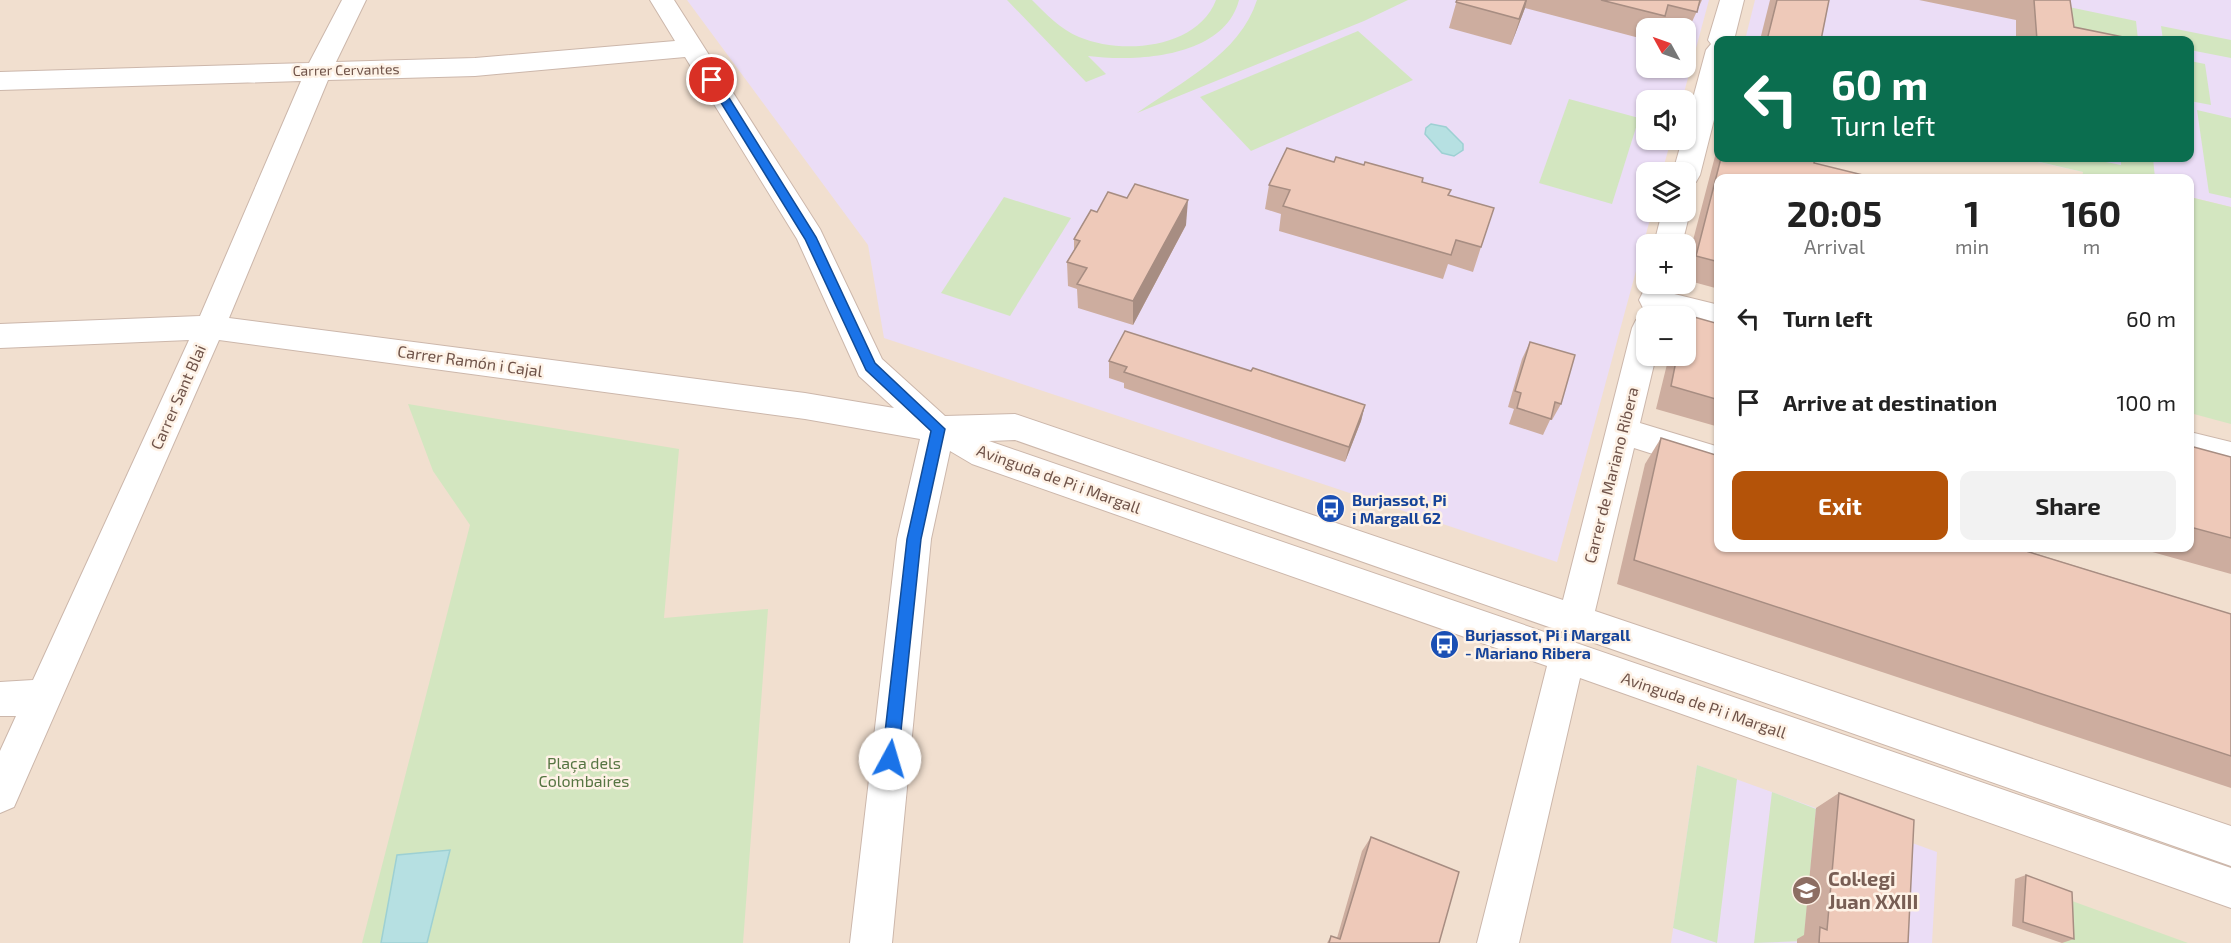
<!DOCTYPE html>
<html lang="en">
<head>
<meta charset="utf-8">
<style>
  :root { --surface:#fff; --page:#f2f2f2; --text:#222; --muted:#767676; --accent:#b45309 }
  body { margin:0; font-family:"Exo 2",sans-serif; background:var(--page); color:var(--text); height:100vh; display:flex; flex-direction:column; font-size:22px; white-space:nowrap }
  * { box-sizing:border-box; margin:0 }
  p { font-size:20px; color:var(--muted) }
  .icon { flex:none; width:33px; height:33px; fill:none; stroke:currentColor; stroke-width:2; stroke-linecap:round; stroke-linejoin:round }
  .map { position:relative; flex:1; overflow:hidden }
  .sheet { position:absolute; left:1714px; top:174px; width:480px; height:378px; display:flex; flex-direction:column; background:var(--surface); border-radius:12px; box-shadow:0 2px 4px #0004 }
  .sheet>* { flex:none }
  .top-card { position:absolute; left:1714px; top:36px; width:480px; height:126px; border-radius:12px; box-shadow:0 2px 4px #0004; background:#0b6e4f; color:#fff; overflow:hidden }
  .needle { width:39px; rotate:310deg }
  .buttons { position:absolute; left:1636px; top:18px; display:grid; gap:12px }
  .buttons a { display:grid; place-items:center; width:60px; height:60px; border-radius:12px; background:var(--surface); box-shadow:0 2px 4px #0004; font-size:30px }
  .pin { position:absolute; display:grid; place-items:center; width:51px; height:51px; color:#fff; margin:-26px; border:3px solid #fff; border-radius:50%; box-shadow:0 2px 6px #0007 }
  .me { position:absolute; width:66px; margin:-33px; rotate:6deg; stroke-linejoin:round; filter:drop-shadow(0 0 4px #0008) }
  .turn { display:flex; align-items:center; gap:21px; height:126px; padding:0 18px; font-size:27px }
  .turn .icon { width:78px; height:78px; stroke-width:2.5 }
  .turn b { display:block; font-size:42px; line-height:51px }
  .eta { display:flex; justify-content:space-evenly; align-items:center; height:102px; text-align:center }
  .eta b { font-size:36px; font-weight:700; line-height:42px }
  .cta { display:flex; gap:12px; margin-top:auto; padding:12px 18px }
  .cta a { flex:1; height:69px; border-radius:12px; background:var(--accent); color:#fff; font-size:24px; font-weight:700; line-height:69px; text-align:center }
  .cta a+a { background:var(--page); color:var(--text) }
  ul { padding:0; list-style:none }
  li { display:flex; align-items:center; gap:18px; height:84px; padding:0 18px }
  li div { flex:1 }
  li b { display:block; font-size:22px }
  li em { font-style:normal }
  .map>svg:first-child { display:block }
</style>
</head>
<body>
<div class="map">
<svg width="2231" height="943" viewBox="0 0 2231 943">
  <rect width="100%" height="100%" fill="#faeee0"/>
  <path fill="#f1dfcf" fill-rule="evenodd" d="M0 0H2231V943H0ZM1647 28H1686V68H1647ZM1719 40H2190V158H1719ZM1647 100H1686V140H1647ZM1647 172H1686V212H1647ZM1719 178H2190V548H1719ZM1647 244H1686V284H1647ZM1647 316H1686V356H1647Z"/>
  <g fill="#ebddf6" fill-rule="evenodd">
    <path d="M687 0H1709L1682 100H1647V140H1671L1662 172H1647V212H1652L1557 562 884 338 868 245ZM1647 28H1686V68H1647Z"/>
    <polygon points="1755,0 2231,0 2231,207 2190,197 2190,178 2110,178 2019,158 2190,158 2190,40 1745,40"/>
    <polygon points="1697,765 1937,852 1932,943 1671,943"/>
  </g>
  <g fill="#d3e6c0">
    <path d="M1007 0H1032C1046 14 1060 29 1079 37 1122 55 1197 49 1216 0H1239C1224 58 1136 62 1088 56L1106 74 1086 82Z"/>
    <path d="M1257 0H1408L1364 21 1137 113C1181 82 1240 54 1257 0Z"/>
    <polygon points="2064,6 2136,21 2138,40 2033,40"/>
    <polygon points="2161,26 2231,40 2231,58 2190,50 2190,40 2163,40"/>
    <polygon points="1358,31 1413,80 1251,151 1200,97"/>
    <polygon points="2190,61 2205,64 2211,105 2190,101"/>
    <polygon points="1569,99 1639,118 1612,204 1539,183"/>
    <polygon points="2197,110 2231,118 2231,198 2209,193"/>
    <polygon points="2022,158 2086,158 2121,165 2121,158 2153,158 2155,178 2082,178 2083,172"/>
    <polygon points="1004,197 1071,218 1010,316 941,293"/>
    <polygon points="2190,197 2231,207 2231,424 2190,413"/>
    <polygon points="408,404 679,449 664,618 768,609 743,943 362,943 470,525 433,471"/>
    <polygon points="1697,765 1737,779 1717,943 1673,928"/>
    <polygon points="1772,792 1816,809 1804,941 1754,943"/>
    <polygon points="2061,897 2188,943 2063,943"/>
  </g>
  <g fill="#b6e0e2" stroke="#9dd0d3" stroke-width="1.5">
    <polygon points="1431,124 1446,127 1463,144 1463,150 1454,156 1442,153 1425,134 1426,128"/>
    <polygon points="450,850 427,943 381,943 397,855"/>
  </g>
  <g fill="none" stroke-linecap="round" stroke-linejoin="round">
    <defs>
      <g id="minor">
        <path d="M342 0H366L336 62 475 58 675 41 650 0H674L820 229 882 359 945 416 1015 414 1563 600 1632 328 1636 320 1647 316H1648L1647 356H1656L1640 423 1719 447V475L1634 448 1595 611 2231 826V866L1015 440 989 441 2231 868V908L1580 678 1519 943H1477L1547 666 972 464 950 451 931 539 892 943H850L897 539 920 439 805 419 219 340 14 807 0 813V751L16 716H0V682L33 680 189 340 0 348V324L200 316 301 81 0 90V72L309 63ZM685 57 797 239 859 376 894 408 805 393 229 318 328 80 475 76Z"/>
        <polygon points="1720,0 1744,0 1734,40 1719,40 1719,100 1700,175 1696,182 1686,185 1686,172 1673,172 1682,140 1686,140 1686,124 1706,50 1711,44 1708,40"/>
        <polygon points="1686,205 1690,212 1682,244 1654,244 1662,212 1686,212"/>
        <polygon points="1654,289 1719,305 1719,329 1686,320 1686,316 1673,316 1643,308 1639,300 1643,292"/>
        <polygon points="2190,432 2231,442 2231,470 2190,458"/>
      </g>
    </defs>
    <use href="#minor" stroke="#ccb7ab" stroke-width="2"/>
    <use href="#minor" fill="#fff" fill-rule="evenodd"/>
  </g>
  <g fill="#cdad9f">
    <polygon points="1457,0 1702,0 1686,35 1686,28 1647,28 1647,40 1525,8 1511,45 1449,28"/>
    <polygon points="1770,0 1829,0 1821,40 1760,40"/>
    <polygon points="1919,0 2070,0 2074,27 2138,40 2016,40 2016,20"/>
    <polygon points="1719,141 1719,158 1815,158 1719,178 1719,289 1686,280 1686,267"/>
    <polygon points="2103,158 2118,158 2116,160"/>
    <polygon points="1422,182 1449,195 1481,247 1473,272 1448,264 1443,279 1279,231 1281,214 1265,209 1269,185"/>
    <polygon points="1097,212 1186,225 1133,325 1078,308 1077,289 1068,286 1067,262 1074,250 1074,239"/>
    <polygon points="1719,324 1719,427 1656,409 1669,356 1686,356"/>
    <polygon points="1530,342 1561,404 1552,420 1550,420 1543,435 1509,424 1514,409 1508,407 1522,359"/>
    <polygon points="1109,361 1251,371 1365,405 1361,421 1345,462 1124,388 1124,383 1109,378"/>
    <polygon points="1661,438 2231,614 2231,788 1617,584 1645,464"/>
    <polygon points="2190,446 2231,457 2231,574 2138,548 2190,548"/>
    <polygon points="1839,793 1908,943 1797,943 1797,939 1804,935 1816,808"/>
    <polygon points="1371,837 1439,943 1327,943 1331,936 1337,938 1362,851"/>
    <polygon points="2026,875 2074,939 2062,943 2012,926 2015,879"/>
  </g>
  <g fill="#a78d82">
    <polygon points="1526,0 1527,0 1525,8 1511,45"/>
    <polygon points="1188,200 1186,225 1133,325 1133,301"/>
    <polygon points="1365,405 1361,421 1345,462 1349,447"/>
  </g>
  <g fill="#eec9b9" stroke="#a78d82" stroke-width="1.5">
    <polygon points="1457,0 1526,0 1519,19 1456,2"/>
    <polygon points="1601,0 1700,0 1697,12 1668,5 1665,16"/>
    <polygon points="1777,0 1829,0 1821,40 1767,40"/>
    <polygon points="2034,0 2070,0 2074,27 2138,40 2037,40"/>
    <polygon points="1287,148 1334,162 1336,157 1364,165 1365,162 1423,178 1422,182 1451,190 1448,195 1494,208 1481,247 1456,240 1451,255 1283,206 1290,190 1269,185"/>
    <polygon points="1721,158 1815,158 1814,163 1875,178 1719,178 1719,262 1696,256"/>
    <polygon points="1135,184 1188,200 1133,301 1077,284 1087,268 1067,262 1080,241 1074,239 1091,210 1097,212 1108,192 1127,198"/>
    <polygon points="1687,315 1719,324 1719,400 1671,386 1677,356 1686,356"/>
    <polygon points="1125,331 1251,371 1253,368 1365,405 1349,447 1124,372 1127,367 1109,361"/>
    <polygon points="1530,342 1575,355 1561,404 1555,402 1551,419 1517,408 1521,393 1515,391"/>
    <polygon points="1661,438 1719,456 1719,548 2016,548 2231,614 2231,756 1634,560"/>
    <polygon points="2190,446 2231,457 2231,538 2190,527"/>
    <polygon points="1839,793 1914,820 1908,943 1819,943 1820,927 1827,930"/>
    <polygon points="1371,837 1459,872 1439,943 1329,943 1331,936 1340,939"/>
    <polygon points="2026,875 2072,892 2074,939 2023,922"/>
  </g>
  <polygon fill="#1a73e8" stroke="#114b97" stroke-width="1.5" points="712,76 716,77 816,237 875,363 945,429 921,539 898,759 895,764 890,767 884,764 882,759 907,539 931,431 866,370 805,239 707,80"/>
  <defs>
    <symbol id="bus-disc" viewBox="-11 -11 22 22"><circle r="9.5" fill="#1a4fb4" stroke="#fef2e6"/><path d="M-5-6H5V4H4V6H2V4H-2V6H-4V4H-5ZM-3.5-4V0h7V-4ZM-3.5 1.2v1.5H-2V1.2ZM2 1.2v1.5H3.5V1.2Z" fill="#fff"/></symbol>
    <symbol id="school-disc" viewBox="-11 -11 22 22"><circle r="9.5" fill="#8d6e63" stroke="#fef2e6"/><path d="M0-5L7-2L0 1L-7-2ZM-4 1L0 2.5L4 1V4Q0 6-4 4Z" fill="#fff"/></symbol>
  </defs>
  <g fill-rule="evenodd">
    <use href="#bus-disc" x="1314" y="492" width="33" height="33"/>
    <use href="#bus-disc" x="1428" y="628" width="33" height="33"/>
    <use href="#school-disc" x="1790" y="874" width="33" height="33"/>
  </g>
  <g text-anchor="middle" stroke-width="5" stroke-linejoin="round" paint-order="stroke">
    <g font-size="14" fill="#6f5349" stroke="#fef2e6">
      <text transform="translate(346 70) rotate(-1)" y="5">Carrer Cervantes</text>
    </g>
    <g font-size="16" fill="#6f5349" stroke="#fef2e6">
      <text transform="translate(470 361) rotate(8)" y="6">Carrer Ramón i Cajal</text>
      <text transform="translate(178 397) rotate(-66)" y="6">Carrer Sant Blai</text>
      <text transform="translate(1611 475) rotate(-76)" y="6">Carrer de Mariano Ribera</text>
      <text transform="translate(1059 479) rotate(20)" y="6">Avinguda de Pi i Margall</text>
      <text transform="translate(1704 705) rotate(19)" y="6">Avinguda de Pi i Margall</text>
    </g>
    <g font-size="16" font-weight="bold" fill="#164399" stroke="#fef2e6" text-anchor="start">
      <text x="1352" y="506">Burjassot, Pi<tspan x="1352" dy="18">i Margall 62</tspan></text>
      <text x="1465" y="641">Burjassot, Pi i Margall<tspan x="1465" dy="18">- Mariano Ribera</tspan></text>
    </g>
    <g font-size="16" fill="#567542" stroke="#fef2e6">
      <text x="584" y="769">Plaça dels<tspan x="584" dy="18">Colombaires</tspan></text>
    </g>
    <g font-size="20" font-weight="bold" fill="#785e54" stroke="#fef2e6" text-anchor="start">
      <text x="1828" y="886">Col·legi<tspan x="1828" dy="23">Juan XXIII</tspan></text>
    </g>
  </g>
</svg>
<div class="buttons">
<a><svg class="needle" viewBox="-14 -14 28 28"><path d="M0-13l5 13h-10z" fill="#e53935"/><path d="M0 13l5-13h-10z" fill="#767676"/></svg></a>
<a><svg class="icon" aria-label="sound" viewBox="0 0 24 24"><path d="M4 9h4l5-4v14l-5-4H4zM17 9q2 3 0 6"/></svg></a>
<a><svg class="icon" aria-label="layers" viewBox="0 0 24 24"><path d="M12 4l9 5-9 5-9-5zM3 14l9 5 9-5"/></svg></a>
<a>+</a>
<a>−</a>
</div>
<div class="pin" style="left:712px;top:80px;background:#d93025"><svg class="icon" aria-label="arrive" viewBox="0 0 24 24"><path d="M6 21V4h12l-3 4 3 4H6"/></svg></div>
<svg class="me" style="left:890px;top:759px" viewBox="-20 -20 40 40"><circle r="19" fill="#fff"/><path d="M0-13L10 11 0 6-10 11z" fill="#1a73e8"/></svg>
<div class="top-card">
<div class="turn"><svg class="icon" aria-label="left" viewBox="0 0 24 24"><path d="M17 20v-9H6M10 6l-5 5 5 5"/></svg><div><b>60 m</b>Turn left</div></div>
</div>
<section class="sheet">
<div class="eta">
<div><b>20:05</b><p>Arrival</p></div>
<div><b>1</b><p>min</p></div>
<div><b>160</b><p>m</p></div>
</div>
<ul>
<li><svg class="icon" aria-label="left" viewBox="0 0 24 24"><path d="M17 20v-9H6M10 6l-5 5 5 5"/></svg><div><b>Turn left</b></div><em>60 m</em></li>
<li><svg class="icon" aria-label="arrive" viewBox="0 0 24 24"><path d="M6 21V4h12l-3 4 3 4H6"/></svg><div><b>Arrive at destination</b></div><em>100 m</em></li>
</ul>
<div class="cta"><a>Exit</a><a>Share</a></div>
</section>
</div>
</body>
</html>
